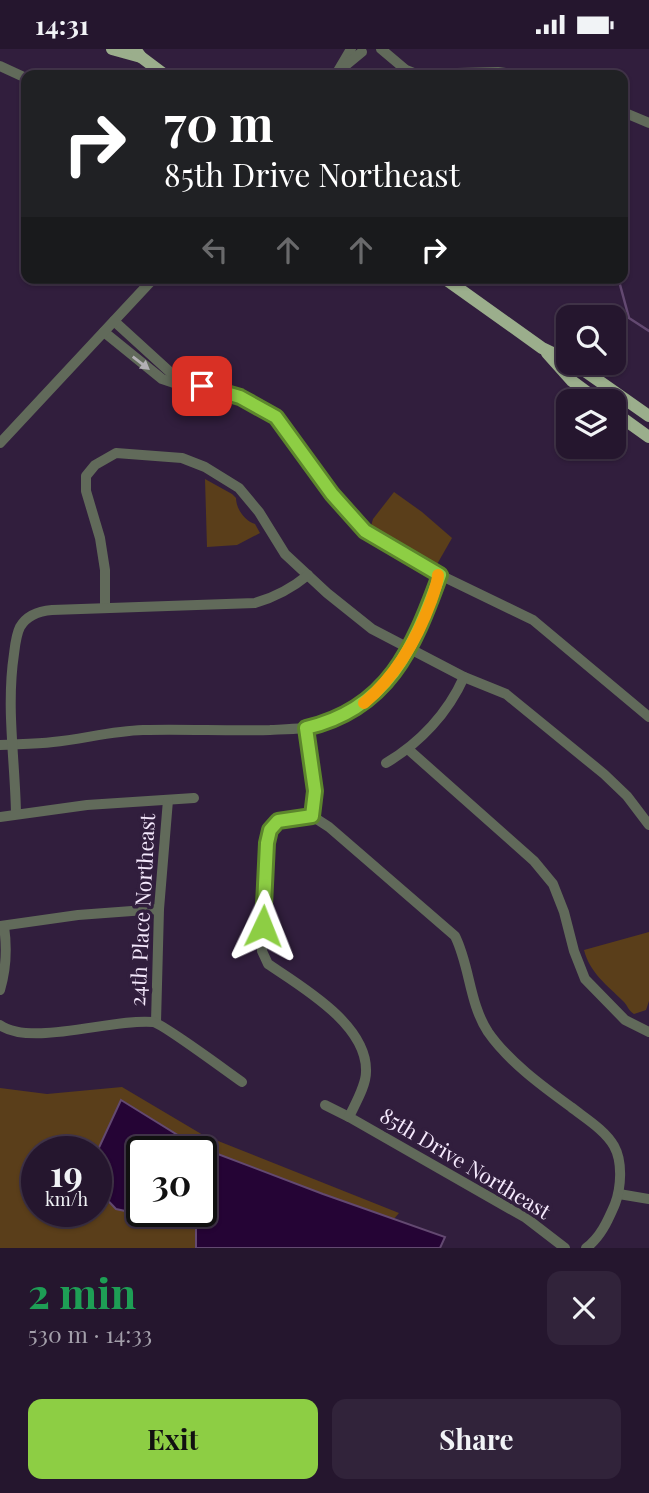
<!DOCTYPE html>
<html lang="en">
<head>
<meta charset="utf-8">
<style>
  :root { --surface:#25162e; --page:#31233a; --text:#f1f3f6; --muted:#a39faa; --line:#42354a; --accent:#8dce44 }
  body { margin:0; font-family:"Playfair Display",serif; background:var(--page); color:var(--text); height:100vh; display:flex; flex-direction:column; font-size:26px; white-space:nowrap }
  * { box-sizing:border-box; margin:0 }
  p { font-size:23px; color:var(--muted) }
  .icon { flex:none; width:38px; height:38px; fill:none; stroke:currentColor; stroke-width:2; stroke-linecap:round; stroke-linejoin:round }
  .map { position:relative; height:1199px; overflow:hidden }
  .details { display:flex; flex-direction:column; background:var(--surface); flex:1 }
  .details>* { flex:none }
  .banner { position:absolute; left:21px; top:21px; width:607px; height:214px; border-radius:14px; box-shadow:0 2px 5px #0004,0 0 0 2px var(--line); background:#202124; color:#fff; overflow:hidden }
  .controls { position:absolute; left:556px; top:256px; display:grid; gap:14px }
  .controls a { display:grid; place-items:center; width:70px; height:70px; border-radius:14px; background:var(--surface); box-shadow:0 2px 5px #0004,0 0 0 2px var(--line); font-size:35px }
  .speed { position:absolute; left:21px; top:1087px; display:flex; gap:14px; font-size:35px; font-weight:700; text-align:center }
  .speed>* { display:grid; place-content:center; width:91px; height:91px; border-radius:50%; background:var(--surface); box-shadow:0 2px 5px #0004,0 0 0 2px var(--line); line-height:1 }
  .speed small { font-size:18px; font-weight:400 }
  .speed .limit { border:4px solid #111; border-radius:10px; background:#fff; color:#111 }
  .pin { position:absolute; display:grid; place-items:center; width:60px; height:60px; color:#fff; margin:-30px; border-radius:14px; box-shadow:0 4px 10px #0006 }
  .me { position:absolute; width:77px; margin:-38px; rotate:2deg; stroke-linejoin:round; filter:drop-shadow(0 0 5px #0008) }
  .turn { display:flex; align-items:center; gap:24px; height:147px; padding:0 28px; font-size:32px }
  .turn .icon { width:91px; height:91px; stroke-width:2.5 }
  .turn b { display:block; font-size:49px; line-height:60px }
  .lanes { display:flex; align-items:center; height:66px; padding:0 28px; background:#0003; justify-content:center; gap:35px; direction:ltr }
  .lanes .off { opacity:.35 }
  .round { display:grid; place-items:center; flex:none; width:74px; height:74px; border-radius:14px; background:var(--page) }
  .summary { display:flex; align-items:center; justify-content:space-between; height:119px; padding:0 28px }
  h1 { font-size:42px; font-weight:700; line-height:52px; color:#1e9e55 }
  .button { display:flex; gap:14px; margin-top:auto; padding:14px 28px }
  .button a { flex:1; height:80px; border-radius:14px; background:var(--accent); color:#111; font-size:28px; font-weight:700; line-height:80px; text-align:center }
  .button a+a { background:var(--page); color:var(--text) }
  .status { display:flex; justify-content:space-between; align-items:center; height:49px; padding:0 35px; background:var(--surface); direction:ltr }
  .status svg { height:19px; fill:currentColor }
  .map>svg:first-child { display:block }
</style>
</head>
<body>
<div class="status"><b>14:31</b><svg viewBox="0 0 49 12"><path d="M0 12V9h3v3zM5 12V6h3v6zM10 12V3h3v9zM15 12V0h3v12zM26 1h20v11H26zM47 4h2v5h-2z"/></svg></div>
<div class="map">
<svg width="649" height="1199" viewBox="0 0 649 1199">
  <rect width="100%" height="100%" fill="#311e3d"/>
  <g fill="#5a3e1a" fill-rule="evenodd">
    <path d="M205 430 232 445 236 449C236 460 245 472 255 475L260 484 237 496 207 498Z"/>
    <polygon points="394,443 422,463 452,489 436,517 371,477 373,470"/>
    <path d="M649 883V952L646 961 634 965C628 961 628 957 623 952 607 936 590 924 584 901Z"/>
    <path d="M122 1038 203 1086 399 1164 369 1199H0V1039L47 1045ZM37 1102H96V1162H37ZM142 1102H201V1162H142Z"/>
  </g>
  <path fill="#250435" stroke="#634971" stroke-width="2" fill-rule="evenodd" d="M121 1051 194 1096 323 1145 445 1188 440 1199H196V1177L116 1160 96 1139V1105ZM142 1102H201V1162H142Z"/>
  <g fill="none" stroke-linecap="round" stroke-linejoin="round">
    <polyline stroke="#634971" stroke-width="2.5" points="619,232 629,269 649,282"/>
    <g stroke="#616a5a" stroke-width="10">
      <polyline points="381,0 406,21 416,25 498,23 522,26"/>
      <polyline points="0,17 26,29"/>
      <polyline points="338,22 351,0"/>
      <polyline points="334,26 362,3"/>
      <polyline points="623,63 649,74"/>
      <polyline points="114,272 182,334"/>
      <polyline points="104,283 162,330 177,335 216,339 258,356 276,368 332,445 365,482 440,526 533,571 649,668"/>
      <polyline points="0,394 154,229"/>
      <polyline points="105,559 105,521 100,489 86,442 86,427 95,416 116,404 182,409 205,418 239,439 259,463 285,505 327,544 372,580 464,628 506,645 604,725 627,747 649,776"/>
      <polyline points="306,679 315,742 312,767"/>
      <path d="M0 696C18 695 36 695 53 693 83 690 112 682 143 681 185 680 228 682 270 681 290 680 309 680 328 674 392 654 419 583 440 526"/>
      <polyline points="409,701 534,812 553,835 564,863 574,902 585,930 625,971 649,983"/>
      <path d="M386 714C420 694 448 664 464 628"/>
      <path d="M16 764C15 711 6 658 14 605 15 597 16 586 20 578 27 566 39 562 52 561L255 554C276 548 291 540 308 526"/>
      <polyline points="0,768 87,756 194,749"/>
      <polyline points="0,877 78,866 159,860"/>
      <path d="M0 941C6 921 7 898 4 877"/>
      <polyline points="156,973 159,860 168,751"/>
      <path d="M0 976C32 998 113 969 153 973 162 974 229 1024 242 1033"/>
      <polyline points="325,1056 349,1068"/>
      <polyline points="619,1145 649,1150"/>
      <path d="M565 1199 526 1169 349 1068C355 1055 366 1037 366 1023 368 976 302 938 268 915L262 902 267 794 270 781 278 772 312 767 329 778 455 887C470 917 469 954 488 983 508 1012 542 1037 571 1058 585 1069 605 1081 614 1097 623 1113 621 1139 615 1155 608 1171 601 1188 586 1199"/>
    </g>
    <g stroke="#9bae8c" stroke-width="12">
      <polyline points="112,0 141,8"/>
      <polyline points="135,0 141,8 165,26"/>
      <polyline points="444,229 542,299 569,312"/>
      <polyline points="547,304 572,332 599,352"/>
      <polyline points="572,313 649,367"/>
      <polyline points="614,363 649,388"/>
    </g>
  </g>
  <defs><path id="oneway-solid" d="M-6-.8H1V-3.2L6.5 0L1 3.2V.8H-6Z" transform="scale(1.75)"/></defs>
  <use fill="#b2b0b4" href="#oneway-solid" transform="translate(141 314) rotate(38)"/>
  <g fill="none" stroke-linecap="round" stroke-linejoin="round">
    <defs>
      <path id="route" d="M202 337 240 348 276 368 332 445 365 482 440 526C413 600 388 660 306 679L315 742 312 767 278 772 270 781 267 794 263 877"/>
    </defs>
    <use href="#route" stroke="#5c862c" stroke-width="18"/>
    <use href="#route" stroke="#8dce44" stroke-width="12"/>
    <path stroke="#f59e0b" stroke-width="12" d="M364 654C396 627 417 590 431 552 434 543 438 533 438 526"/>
  </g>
  <g text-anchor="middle" stroke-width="7" stroke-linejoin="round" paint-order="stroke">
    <g font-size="21" fill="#f5e9fd" stroke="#311e3d">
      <text transform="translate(143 861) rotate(-87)" y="7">24th Place Northeast</text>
      <text transform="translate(465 1115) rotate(31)" y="7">85th Drive Northeast</text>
    </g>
  </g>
</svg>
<div class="controls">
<a><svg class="icon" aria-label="search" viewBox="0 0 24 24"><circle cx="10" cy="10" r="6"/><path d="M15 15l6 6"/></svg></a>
<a><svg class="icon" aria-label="layers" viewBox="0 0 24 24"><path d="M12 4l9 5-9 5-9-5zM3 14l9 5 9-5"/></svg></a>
</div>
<div class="speed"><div>19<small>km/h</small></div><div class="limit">30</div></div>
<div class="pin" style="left:202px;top:337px;background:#d93025"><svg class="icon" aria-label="arrive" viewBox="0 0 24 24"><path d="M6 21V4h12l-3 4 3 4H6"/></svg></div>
<svg class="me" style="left:263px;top:877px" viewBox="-20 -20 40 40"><path d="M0-17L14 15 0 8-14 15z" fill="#8dce44" stroke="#fff" stroke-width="4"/></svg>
<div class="banner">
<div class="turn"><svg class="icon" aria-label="right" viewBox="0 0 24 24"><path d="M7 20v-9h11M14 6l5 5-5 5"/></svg><div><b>70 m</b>85th Drive Northeast</div></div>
<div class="lanes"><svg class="icon off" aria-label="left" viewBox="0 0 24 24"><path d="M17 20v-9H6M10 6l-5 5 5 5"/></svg><svg class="icon off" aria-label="ahead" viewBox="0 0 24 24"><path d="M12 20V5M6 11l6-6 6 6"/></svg><svg class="icon off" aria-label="ahead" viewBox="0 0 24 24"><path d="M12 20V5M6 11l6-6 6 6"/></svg><svg class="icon" aria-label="right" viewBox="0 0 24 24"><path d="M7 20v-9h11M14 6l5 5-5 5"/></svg></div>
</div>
</div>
<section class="details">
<div class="summary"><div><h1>2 min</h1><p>530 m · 14:33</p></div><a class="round"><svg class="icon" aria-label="close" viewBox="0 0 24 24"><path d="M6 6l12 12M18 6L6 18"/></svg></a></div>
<div class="button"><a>Exit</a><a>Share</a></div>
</section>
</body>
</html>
